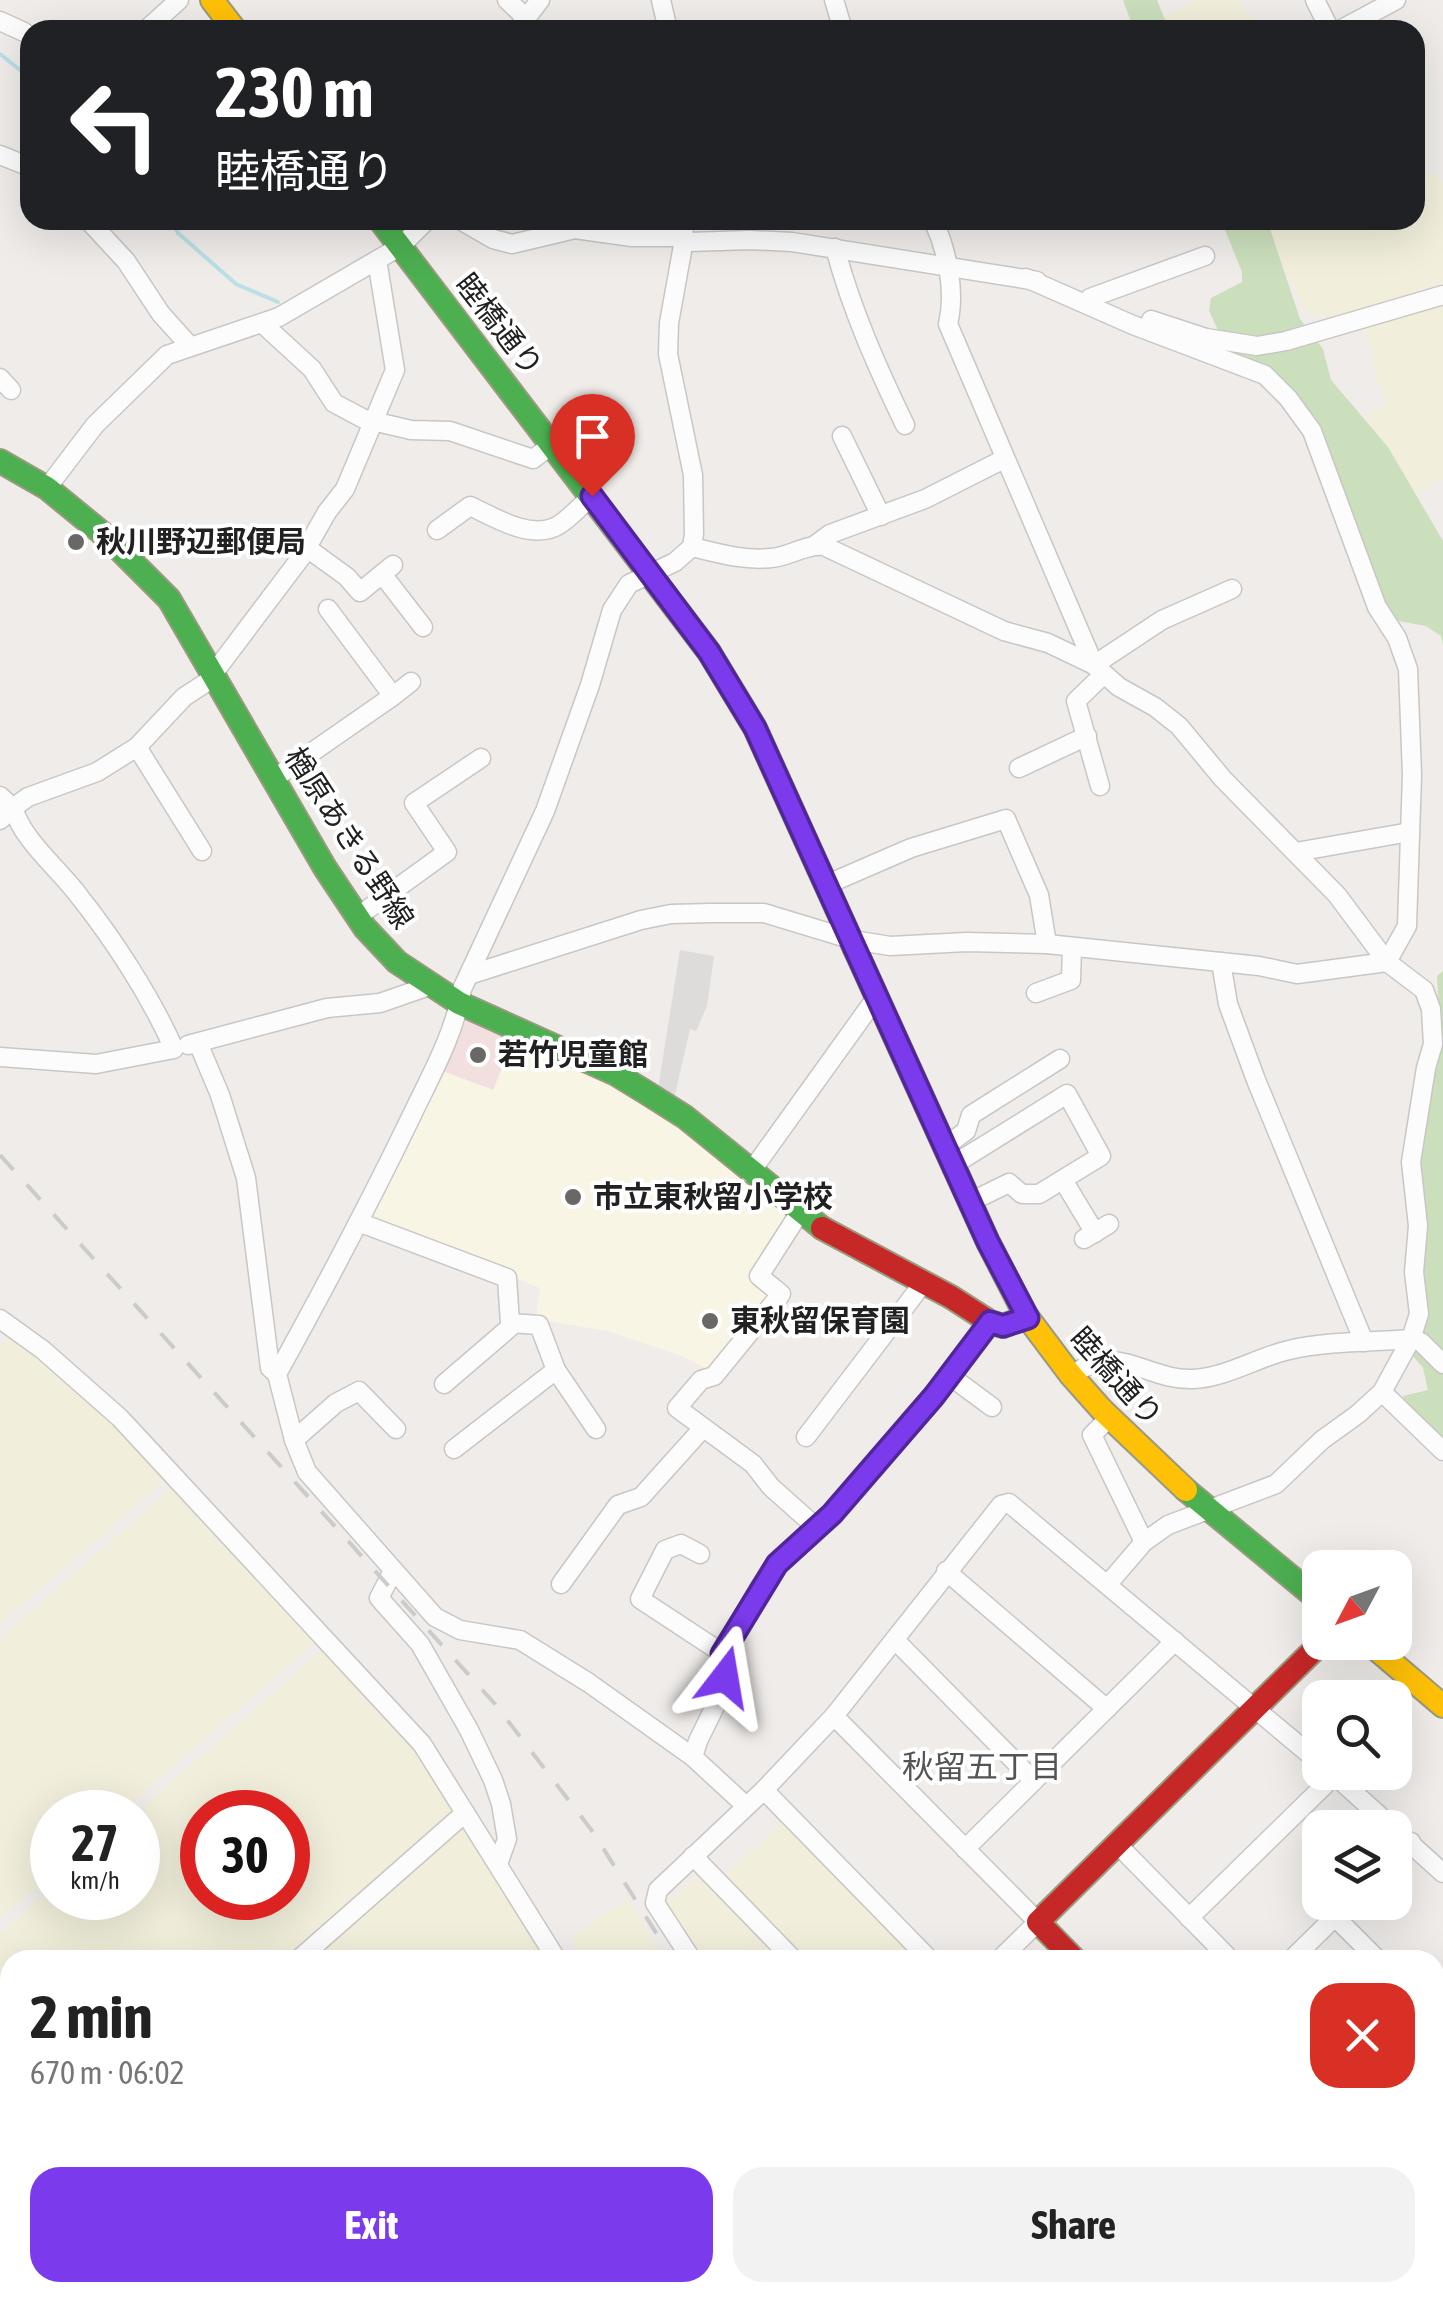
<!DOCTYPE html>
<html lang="en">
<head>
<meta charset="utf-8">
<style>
  :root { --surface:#fff; --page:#f2f2f2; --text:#222; --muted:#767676; --accent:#7c3aed }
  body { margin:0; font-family:"Asap Condensed","Noto Sans JP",sans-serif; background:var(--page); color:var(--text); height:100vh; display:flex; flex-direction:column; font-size:38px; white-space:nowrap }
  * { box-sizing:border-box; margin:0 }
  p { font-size:32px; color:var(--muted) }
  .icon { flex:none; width:55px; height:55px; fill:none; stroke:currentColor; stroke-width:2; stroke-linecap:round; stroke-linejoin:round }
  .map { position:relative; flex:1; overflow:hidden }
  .drawer { position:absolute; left:0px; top:1950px; width:1445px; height:352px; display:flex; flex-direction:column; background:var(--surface); border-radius:30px 30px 0 0; box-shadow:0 10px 40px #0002 }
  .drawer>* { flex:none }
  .guide { position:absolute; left:20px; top:20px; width:1405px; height:210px; border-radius:30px; box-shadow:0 10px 40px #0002; background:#202124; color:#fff; overflow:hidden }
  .needle { width:65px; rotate:229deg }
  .tools { position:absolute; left:1302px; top:1550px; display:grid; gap:20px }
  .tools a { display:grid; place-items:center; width:110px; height:110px; border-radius:20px; background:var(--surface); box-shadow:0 10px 40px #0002; font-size:50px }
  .speed { position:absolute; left:30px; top:1790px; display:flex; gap:20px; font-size:50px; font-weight:700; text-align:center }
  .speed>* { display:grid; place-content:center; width:130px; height:130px; border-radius:50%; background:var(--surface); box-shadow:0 10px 40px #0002; line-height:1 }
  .speed small { font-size:25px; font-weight:400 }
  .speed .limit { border:15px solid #d22; background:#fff; color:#111 }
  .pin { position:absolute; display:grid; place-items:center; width:85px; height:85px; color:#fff; margin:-102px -42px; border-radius:50% 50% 50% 0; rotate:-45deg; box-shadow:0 0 10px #0007 }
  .pin .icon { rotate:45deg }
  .me { position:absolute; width:110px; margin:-55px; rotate:14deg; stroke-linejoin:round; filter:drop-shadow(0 0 8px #0008) }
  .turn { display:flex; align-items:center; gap:35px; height:210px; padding:0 30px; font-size:45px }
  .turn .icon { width:130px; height:130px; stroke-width:2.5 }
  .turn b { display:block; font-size:70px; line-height:85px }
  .round { display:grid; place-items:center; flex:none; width:105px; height:105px; border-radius:30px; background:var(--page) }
  .head { display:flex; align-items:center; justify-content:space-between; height:170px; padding:0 30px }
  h1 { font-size:60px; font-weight:700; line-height:75px }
  .cta { display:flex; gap:20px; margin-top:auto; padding:20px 30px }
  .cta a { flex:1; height:115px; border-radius:30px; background:var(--accent); color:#fff; font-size:40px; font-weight:700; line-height:115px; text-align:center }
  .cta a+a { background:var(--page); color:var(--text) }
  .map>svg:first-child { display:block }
</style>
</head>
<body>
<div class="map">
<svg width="1443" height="2302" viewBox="0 0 1443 2302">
  <rect width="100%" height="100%" fill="#efece9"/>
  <polygon fill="#dedcdb" points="680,950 714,956 707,1006 696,1031 690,1029 674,1099 658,1089"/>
  <polygon fill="#f2dfdf" points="468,1019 514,1039 493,1090 440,1070"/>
  <polygon fill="#f8f5e5" points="514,1039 586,1069 678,1123 785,1211 788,1218 749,1279 769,1291 771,1299 709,1370 682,1356 607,1331 536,1319 540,1288 368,1219 440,1070 493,1090"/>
  <g fill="#f1efdb" fill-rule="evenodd">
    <polygon points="1195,0 1239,0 1261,30 1168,30 1164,17"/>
    <polygon points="1415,173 1433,173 1443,182 1443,481 1442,479 1400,507 1366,415 1387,405 1375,375 1372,350 1366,333 1321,315 1306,314 1263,220 1415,220"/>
    <polygon points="11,1336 16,1336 114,1422 161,1474 161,1484 0,1624 0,1346"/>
    <polygon points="169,1490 177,1491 314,1637 313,1644 121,1812 52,1812 52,1873 0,1919 0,1639"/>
    <path d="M321 1651 328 1652 415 1745 455 1808 453 1815 289 1960H10V2181L0 2172V1933L52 1887V1898H138L137 1812ZM202 1812H288V1898H202Z"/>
    <polygon points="785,1820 925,1960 805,1960 725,1876"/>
    <polygon points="460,1826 467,1827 549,1960 308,1960"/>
    <polygon points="702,1873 789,1960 702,1960 666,1905"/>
    <polygon points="628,1899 665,1960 579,1960 582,1956 570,1937"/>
    <polygon points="264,2292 583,2293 572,2302 253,2302"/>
    <polygon points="599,2292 800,2292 811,2302 588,2302"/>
    <polygon points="121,2293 248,2293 238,2302 131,2302"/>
    <polygon points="819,2293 868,2293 873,2302 830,2302"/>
  </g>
  <g fill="#cbdfbc">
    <polygon points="1123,0 1157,0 1169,30 1134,30"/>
    <polygon points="1221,220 1267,220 1300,319 1323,349 1331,380 1388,447 1443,541 1443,645 1441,636 1426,626 1398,621 1380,597 1314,423 1273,369 1227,349 1209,311 1211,298 1242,282 1242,272"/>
    <polygon points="1443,971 1443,1448 1410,1416 1403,1396 1428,1390 1423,1368 1413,1356 1425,1295 1420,1165 1440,1031 1437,976"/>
  </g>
  <polygon fill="#d6f6d3" points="1132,2292 1375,2293 1366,2302 1139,2302"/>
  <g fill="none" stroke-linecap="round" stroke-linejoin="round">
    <g stroke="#badfe5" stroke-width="4">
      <polyline points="0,54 30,78"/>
      <polyline points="171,220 178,233 236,284 278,302"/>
    </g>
    <defs>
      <g id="street">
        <polyline points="507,0 526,18"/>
        <polyline points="661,0 668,30"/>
        <polyline points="834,0 843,30"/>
        <polyline points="1315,0 1330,30"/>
        <polyline points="0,21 24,32"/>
        <polyline points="146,30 179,0"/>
        <polyline points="517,30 540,0"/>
        <polyline points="1340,30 1396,0"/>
        <polyline points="0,155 30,167"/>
        <polyline points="88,220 126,261 161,314 189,345"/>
        <polyline points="460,220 493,239 512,244 575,229 632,237 677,237 689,242 750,240 792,242 1037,281"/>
        <path d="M933 220C947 250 956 291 948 324L1094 665 1119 687 1155 707 1179 726 1223 779 1337 895 1387 962 1424 990 1431 1009 1433 1044 1426 1068 1411 1162 1418 1226 1414 1272 1419 1314 1411 1339 1382 1392 1358 1414 1322 1440 1276 1484 1168 1525 1144 1542 1108 1584"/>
        <path d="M835 248C852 311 877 367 905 425"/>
        <polyline points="1090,298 1205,256"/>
        <polyline points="1151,320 1206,338 1257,346 1286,341 1443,295"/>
        <polyline points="263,324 312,369 334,403 364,419 411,430 450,431 533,459 553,444"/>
        <polyline points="0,378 11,390"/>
        <polyline points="842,436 881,516"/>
        <polyline points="47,488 95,425 167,355 279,317 401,246 427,220"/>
        <path d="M437 530 470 506C494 517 528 539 555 527 568 521 581 505 592 496"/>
        <polyline points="815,545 830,534 925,499 1004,459"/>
        <path d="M692 547C718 553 743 561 771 558 789 557 805 544 824 546L1004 631 1048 643 1094 665"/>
        <polyline points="307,548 347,577 360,592 393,565"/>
        <polyline points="382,574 423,627"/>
        <polyline points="1094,665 1162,620 1232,589"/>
        <polyline points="393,696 411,682"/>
        <polyline points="137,747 202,851"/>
        <polyline points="1019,768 1087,736"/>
        <polyline points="272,780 393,696 328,609"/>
        <polyline points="1100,786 1076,701 1103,675"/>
        <polyline points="0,796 13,808 28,797 97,772 137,747 184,697 207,682 302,556 327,512 345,489 395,370 377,260"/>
        <path d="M0 820 13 808C24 842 58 868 79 896 114 940 151 997 174 1049L96 1064 0 1057"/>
        <polyline points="1296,852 1410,832"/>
        <polyline points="828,884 911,848 1006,819 1039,895 1047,944"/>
        <polyline points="357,917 447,852 414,803 481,758"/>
        <polyline points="1221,962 1228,1004 1256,1080 1364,1342"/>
        <polyline points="469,975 641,920 671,914 710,913 764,913 853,940 890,946 967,942 1047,944 1259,966 1297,974 1387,962 1407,926 1412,775 1408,669 1397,638 1377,607 1312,431 1288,398 1265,375 1133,325 1026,278"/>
        <polyline points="1036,993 1071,980 1072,947"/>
        <polyline points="198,1043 220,1095 246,1178 270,1368 277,1374 294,1440 307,1472 435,1617 460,1630 520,1640 589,1683 693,1757 746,1806"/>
        <polyline points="188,1045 327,1008 380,1003 429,986"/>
        <polyline points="944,1147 966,1131 971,1115 1060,1059"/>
        <polyline points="953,1165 1067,1094 1101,1156 1039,1194 1022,1194 1009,1183 970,1202"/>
        <polyline points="750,1173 878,995"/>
        <polyline points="1063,1180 1095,1233"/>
        <polyline points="800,1212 759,1276 781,1294 714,1376 701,1380 677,1408 753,1464 771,1487 817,1528"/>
        <polyline points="361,1223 507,1278 510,1323 539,1325 556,1370 596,1429"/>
        <polyline points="1084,1239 1109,1224"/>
        <polyline points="0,1319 43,1350 120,1418 422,1744 557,1960"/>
        <path d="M277 1374C324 1289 369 1204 411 1117 430 1077 455 1033 462 989L545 811 590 685 612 610 629 584 675 562 692 547 694 534 693 475 668 354 669 323 684 240 683 220"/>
        <polyline points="950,1376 992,1407"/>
        <path d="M1071 1377C1113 1339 1147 1381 1193 1379 1225 1378 1258 1357 1289 1350 1328 1341 1371 1342 1411 1339L1421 1342 1443 1364"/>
        <polyline points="444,1384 515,1323"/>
        <polyline points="1382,1392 1443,1451"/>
        <polyline points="1108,1419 1092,1435 1144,1542"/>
        <polyline points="806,1437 924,1282"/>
        <polyline points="294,1440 336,1403 359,1391 396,1429"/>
        <polyline points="454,1449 556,1370"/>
        <polyline points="700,1554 681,1544 665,1550 640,1599 722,1653"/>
        <polyline points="393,1571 379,1598 420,1644 469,1730 493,1780 501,1804 507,1839 498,1864"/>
        <polyline points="946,1571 1107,1709"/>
        <polyline points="561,1584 618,1505 641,1497 703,1428"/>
        <polyline points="896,1641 1034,1781"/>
        <polyline points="834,1716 1038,1922 999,1960"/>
        <polyline points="693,1757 698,1741 721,1694 725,1677 722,1653 760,1587 777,1564 832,1513 934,1396 990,1322"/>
        <polyline points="1331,1772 1443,1873"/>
        <polyline points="764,1790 930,1960"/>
        <polyline points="1117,1844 1231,1960"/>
        <polyline points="965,1849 1175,1641"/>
        <polyline points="693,1856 794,1960"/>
        <polyline points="1395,1858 1411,1842"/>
        <polyline points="1335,1917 1378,1960"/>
        <polyline points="1189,1918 1335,1775"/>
        <polyline points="298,1960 465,1813"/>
        <polyline points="692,1960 655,1903 658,1890 764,1790 834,1716 1001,1505 1009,1503 1320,1763"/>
        <polyline points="1291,1960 1350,1902"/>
        <polyline points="1435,2019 1443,2027"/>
        <polyline points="1435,2167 1443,2176"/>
        <polyline points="1435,2248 1443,2241"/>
        <polyline points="809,2292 820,2302"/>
        <polyline points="906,2292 912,2302"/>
        <polyline points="985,2292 994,2302"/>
        <polyline points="1122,2292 1132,2302"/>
        <polyline points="246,2302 257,2292"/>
        <polyline points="580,2302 591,2292"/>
        <polyline points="943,2302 953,2292"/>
        <polyline points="1377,2302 1387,2292"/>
      </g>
      <g id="fast">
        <polyline points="380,220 709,652 755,728 855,949"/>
        <polyline points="0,461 47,488 108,538 169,599 325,868 365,928 397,962 459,1003 616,1074 647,1093 685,1117 822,1228"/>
        <polyline points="1186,1490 1320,1601"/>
        <polyline points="0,2195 10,2205"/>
        <polyline points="98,2292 108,2302"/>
      </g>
      <g id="slow">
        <polyline points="212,0 235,30"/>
        <polyline points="855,949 988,1242 1025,1314 1070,1374 1102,1410 1186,1490"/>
        <polyline points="1368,1642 1443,1706"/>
      </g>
      <g id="jam">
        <polyline points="822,1228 951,1297 990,1322 1003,1326 1027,1317"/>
        <polyline points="1075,1960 1038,1922 1322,1642"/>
        <polyline points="1402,2292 1412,2302"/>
      </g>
    </defs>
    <use href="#street" stroke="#c8c7c5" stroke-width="21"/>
    <use href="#fast" stroke="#9a9a7f" stroke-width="26"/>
    <use href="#slow" stroke="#9a9a7f" stroke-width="26"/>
    <use href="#jam" stroke="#9a9a7f" stroke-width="26"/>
    <use href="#street" stroke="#fdfcfc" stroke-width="18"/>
    <use href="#fast" stroke="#4caf50" stroke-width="22"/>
    <use href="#slow" stroke="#ffc107" stroke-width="22"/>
    <use href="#jam" stroke="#c62828" stroke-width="22"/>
    <g stroke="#cbcbca" stroke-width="4" stroke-dasharray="20 20" stroke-linecap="butt">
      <polyline points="0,1155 495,1704 593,1832 673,1960"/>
      <polyline points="881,2292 887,2302"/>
    </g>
  </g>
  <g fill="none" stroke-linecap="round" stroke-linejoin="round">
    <defs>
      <polyline id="route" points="592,496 709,652 755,728 988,1242 1028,1318 1003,1326 990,1322 934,1396 832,1514 777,1564 722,1654 725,1677"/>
    </defs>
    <use href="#route" stroke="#51269a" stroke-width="25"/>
    <use href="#route" stroke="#7c3aed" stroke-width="18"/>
  </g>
  <g fill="#696867" stroke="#fff" stroke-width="4">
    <circle cx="76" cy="542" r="10"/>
    <circle cx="478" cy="1055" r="10"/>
    <circle cx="573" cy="1197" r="10"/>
    <circle cx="710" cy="1321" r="10"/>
  </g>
  <g text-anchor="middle" stroke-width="8" stroke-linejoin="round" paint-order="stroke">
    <g font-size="30" fill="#212121" stroke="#fff">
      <text transform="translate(499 325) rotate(52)" y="10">睦橋通り</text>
      <text transform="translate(349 838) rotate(57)" y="10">楢原あきる野線</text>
      <text transform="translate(1116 1377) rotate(48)" y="10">睦橋通り</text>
    </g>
    <g font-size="30" font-weight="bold" fill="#212121" stroke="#fff" text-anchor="start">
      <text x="96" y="552">秋川野辺郵便局</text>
      <text x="498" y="1065">若竹児童館</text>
      <text x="593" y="1207">市立東秋留小学校</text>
      <text x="730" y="1331">東秋留保育園</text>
    </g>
    <g font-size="32" fill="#545454" stroke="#fff">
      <text x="982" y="1778">秋留五丁目</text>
    </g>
  </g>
</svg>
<div class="tools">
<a><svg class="needle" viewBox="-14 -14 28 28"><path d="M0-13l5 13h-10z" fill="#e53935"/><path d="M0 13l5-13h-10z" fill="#767676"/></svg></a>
<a><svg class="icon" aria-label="search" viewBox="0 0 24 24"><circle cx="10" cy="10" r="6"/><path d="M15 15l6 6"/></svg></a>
<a><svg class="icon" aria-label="layers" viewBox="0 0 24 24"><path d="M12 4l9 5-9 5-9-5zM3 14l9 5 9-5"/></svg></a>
</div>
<div class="speed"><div>27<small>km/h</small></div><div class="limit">30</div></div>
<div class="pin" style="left:592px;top:496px;background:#d93025"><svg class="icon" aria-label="arrive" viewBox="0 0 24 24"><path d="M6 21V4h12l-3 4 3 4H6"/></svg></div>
<svg class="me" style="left:725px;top:1677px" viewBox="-20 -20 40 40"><path d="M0-17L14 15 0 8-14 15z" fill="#7c3aed" stroke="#fff" stroke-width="4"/></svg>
<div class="guide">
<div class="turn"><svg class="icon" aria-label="left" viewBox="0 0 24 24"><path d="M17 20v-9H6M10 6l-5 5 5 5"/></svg><div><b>230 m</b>睦橋通り</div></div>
</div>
<section class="drawer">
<div class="head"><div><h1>2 min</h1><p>670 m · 06:02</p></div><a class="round" style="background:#d93025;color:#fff"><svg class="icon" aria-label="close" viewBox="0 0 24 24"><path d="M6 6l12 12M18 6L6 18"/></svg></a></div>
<div class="cta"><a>Exit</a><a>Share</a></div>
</section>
</div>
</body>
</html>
